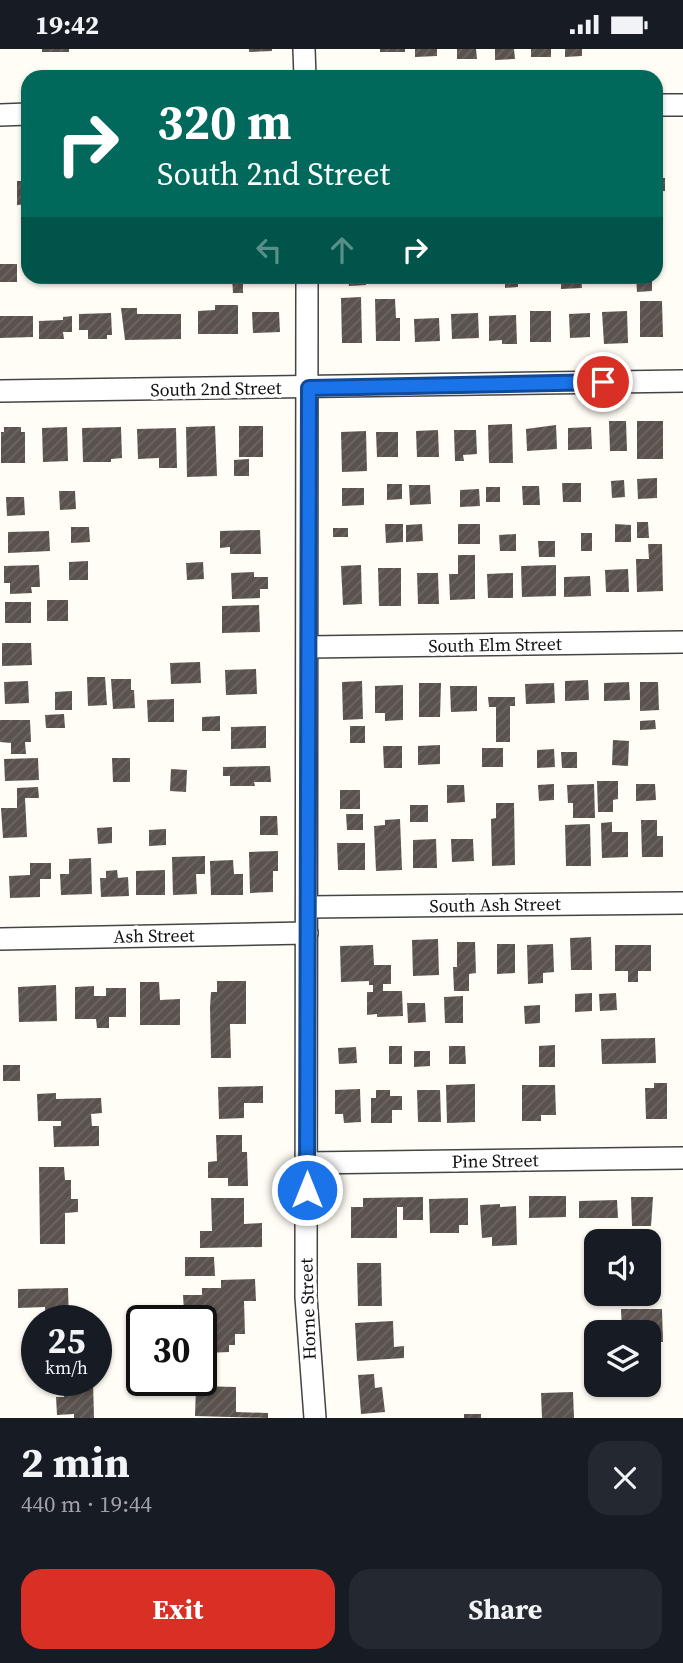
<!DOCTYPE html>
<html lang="en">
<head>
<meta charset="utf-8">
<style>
  :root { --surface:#171b24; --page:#242831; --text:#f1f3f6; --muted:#9ea1a6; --accent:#d93025 }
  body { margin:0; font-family:"Source Serif 4",serif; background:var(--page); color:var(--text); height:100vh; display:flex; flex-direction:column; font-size:26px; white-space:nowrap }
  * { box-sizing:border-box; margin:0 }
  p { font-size:23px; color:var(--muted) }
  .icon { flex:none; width:38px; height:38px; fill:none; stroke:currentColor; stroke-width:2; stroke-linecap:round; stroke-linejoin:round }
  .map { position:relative; height:1369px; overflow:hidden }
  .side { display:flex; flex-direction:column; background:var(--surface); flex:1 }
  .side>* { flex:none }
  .guide { position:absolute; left:21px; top:21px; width:642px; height:214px; border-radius:21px; box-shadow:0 2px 5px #0004; background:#00695c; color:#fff; overflow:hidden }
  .tools { position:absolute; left:584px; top:1180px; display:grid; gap:14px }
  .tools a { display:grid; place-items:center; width:77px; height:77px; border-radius:14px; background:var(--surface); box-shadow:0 2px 5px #0004; font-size:35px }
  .speed { position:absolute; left:21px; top:1256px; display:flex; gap:14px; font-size:35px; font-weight:700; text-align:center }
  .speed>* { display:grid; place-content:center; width:91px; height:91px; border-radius:50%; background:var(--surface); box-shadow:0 2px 5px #0004; line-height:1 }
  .speed small { font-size:18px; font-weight:400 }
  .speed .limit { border:4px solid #111; border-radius:10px; background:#fff; color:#111 }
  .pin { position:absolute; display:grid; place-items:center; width:60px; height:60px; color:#fff; margin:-30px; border:4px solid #fff; border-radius:50%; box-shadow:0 2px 7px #0007 }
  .me { position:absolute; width:77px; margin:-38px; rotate:0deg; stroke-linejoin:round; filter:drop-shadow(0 0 5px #0008) }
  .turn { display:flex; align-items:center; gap:24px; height:147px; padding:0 21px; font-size:32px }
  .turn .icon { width:91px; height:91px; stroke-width:2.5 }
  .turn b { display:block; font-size:49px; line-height:60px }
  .lanes { display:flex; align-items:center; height:66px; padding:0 21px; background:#0003; justify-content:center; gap:35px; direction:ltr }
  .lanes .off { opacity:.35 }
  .round { display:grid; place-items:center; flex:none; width:74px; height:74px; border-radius:21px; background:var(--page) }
  .head { display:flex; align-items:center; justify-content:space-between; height:119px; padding:0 21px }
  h1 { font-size:42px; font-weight:700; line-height:52px }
  .action { display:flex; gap:14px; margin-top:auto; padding:14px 21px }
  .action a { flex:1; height:80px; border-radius:21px; background:var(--accent); color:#fff; font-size:28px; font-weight:700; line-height:80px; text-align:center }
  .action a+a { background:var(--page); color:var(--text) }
  .status { display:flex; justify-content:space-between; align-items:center; height:49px; padding:0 35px; background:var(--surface); direction:ltr }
  .status svg { height:19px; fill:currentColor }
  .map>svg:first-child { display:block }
</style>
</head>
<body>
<div class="status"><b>19:42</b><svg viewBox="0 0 49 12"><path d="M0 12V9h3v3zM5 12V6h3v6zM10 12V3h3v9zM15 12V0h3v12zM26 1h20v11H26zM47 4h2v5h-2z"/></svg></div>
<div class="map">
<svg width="683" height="1369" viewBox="0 0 683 1369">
  <defs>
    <pattern id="building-hatch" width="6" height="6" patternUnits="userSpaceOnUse" patternTransform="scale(1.75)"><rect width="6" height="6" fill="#5a524d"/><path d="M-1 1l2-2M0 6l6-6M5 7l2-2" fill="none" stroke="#6d6662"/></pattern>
  </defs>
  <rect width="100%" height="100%" fill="#fffdf5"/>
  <g fill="url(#building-hatch)">
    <rect x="42" y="0" width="27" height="3"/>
    <polygon points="249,0 272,0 272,2 249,3"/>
    <rect x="380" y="0" width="25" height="3"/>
    <polygon points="415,0 437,0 437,7 415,8"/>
    <polygon points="457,0 476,0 477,10 457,10"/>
    <polygon points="495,0 514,0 515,10 495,11"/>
    <rect x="531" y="0" width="20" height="8"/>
    <polygon points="565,0 582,0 582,7 565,8"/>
    <polygon points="656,106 659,106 659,129 665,129 665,142 656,142"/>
    <polygon points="17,132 28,132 28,155 17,156"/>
    <rect x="0" y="215" width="17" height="18"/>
    <polygon points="232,228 243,228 243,244 233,244"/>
    <polygon points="348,228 366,228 366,236 349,237"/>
    <rect x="462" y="228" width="19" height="2"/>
    <polygon points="505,228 518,228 518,238 505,239"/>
    <rect x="538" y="228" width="17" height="2"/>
    <polygon points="561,228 581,228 582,239 561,240"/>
    <polygon points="636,228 652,228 652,242 637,243"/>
    <polygon points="361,248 362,294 342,294 341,249"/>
    <polygon points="375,250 395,250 396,269 400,269 400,292 376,292"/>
    <polygon points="640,252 662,252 663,288 640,288"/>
    <polygon points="215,256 238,256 238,285 198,285 198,262 215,261"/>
    <polygon points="121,259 137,259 137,265 181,265 181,290 125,291"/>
    <rect x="530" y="262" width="21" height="31"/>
    <polygon points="627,262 628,294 604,295 602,263"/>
    <polygon points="252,263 279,263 280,283 253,284"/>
    <polygon points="111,264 112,286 107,286 107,290 88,290 88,281 79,281 79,265"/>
    <polygon points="478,264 479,289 452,290 451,265"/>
    <polygon points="590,264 590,288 570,289 569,265"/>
    <polygon points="516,266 517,295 502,295 502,291 489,292 489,267"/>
    <polygon points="0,267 33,267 33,288 0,289"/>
    <polygon points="72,267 72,283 63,283 64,290 39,290 39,272 63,271 63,268"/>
    <polygon points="439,269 440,292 415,293 414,270"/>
    <polygon points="609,372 626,372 627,402 610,402"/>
    <rect x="637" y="372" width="26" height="38"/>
    <polygon points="512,375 513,414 489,414 488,376"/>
    <polygon points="556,376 557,400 527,402 526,380"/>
    <polygon points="215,377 217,427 187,428 186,378"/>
    <rect x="239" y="377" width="24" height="31"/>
    <polygon points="4,378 21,378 21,383 25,383 25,414 1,414 1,383 4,383"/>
    <polygon points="67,378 68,412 43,413 42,379"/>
    <polygon points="121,378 122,409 111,410 111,413 83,413 82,379"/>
    <polygon points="591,378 592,400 568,401 568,379"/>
    <polygon points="176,379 177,419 159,419 159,409 138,410 137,380"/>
    <polygon points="438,381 439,408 417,408 416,382"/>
    <polygon points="454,381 476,381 477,405 463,406 464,412 455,412"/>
    <polygon points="366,382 367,422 342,423 341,383"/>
    <polygon points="376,383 398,383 398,408 377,408"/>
    <polygon points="249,410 249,427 234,427 234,411"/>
    <polygon points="657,429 657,449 638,450 637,430"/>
    <polygon points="624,431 625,448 612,449 611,432"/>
    <polygon points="562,434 581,434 581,453 563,453"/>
    <polygon points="387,435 402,435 402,450 387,451"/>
    <polygon points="409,436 430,436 431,455 410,456"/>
    <polygon points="522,437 539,437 540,456 523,456"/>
    <rect x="486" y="438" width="14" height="15"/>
    <polygon points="342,439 364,439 364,456 342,457"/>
    <polygon points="479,440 480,457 460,458 460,441"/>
    <polygon points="59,442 75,442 76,460 60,461"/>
    <polygon points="6,448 24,448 25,466 7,467"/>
    <polygon points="637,473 648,473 649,489 637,489"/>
    <polygon points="385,475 403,475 403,493 386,494"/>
    <polygon points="422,475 423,492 406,493 406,476"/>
    <rect x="458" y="475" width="22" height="20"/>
    <polygon points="615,475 631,476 631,493 615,493"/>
    <polygon points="71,478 89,478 90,493 71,494"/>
    <rect x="333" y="479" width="15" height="9"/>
    <polygon points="260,481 261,505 230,505 230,498 220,499 220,482"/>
    <polygon points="49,482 50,502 8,504 8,483"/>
    <rect x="581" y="484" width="11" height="18"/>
    <polygon points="516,485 516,502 500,502 499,486"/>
    <polygon points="538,492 555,492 555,508 539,508"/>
    <polygon points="648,495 662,495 663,542 637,543 636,510 649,510"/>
    <polygon points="458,506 475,506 475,550 450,551 449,525 458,525"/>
    <polygon points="88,512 88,531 69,531 69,513"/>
    <polygon points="203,513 204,530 187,531 186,514"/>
    <polygon points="39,516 40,538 31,538 32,544 10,545 10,534 4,534 4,517"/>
    <polygon points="361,516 362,555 343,556 341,517"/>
    <polygon points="556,516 556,547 522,548 521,517"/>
    <polygon points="378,519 401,519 401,557 379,557"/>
    <polygon points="628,520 629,543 606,543 605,521"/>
    <polygon points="254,523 254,528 268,528 268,540 260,540 260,549 232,550 231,524"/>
    <polygon points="417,524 438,524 439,555 418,555"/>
    <polygon points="513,524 513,549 488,549 487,525"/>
    <polygon points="590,527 591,547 564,548 564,528"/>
    <rect x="47" y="551" width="21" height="21"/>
    <rect x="5" y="553" width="26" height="21"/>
    <polygon points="259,556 260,583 222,584 222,557"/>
    <polygon points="2,594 31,594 32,616 2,617"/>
    <polygon points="200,613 201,634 171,635 170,614"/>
    <polygon points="256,620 257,645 226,646 225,621"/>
    <polygon points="87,628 105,628 107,656 88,657"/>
    <polygon points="111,630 131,630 131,641 134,641 135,659 113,660"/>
    <polygon points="588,631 589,651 565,652 565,632"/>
    <polygon points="28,632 29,654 5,655 4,633"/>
    <polygon points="362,632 363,670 343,671 342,633"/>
    <polygon points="629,633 630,651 604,652 604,634"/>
    <polygon points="640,633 658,633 659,661 640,662"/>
    <polygon points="419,634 441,634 440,668 419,668"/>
    <polygon points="554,634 555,654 526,655 525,635"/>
    <polygon points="403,636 403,671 385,672 385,664 375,664 375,637"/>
    <polygon points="450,637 477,637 477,662 451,663"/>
    <polygon points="72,642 72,661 55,661 55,643"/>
    <polygon points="488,648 515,648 515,657 510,657 510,693 496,693 496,658 489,658"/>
    <polygon points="174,650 174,673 148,673 147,651"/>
    <polygon points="64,665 65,679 46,679 45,666"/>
    <polygon points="220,667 220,682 202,682 202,668"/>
    <polygon points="0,671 30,671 31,693 25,693 26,705 11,705 11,694 0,693"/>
    <polygon points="655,671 656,680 640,681 640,672"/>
    <polygon points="266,677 266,699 231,700 231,678"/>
    <rect x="350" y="677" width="15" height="17"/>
    <polygon points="613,691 629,692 628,717 612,716"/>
    <polygon points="440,696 440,715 418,716 418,697"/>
    <polygon points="383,697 402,697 402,719 384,719"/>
    <rect x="482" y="699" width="21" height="19"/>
    <polygon points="554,700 555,718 537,719 537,701"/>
    <polygon points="561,703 577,703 577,719 562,719"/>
    <polygon points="38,709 39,731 5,732 4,710"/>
    <polygon points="112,709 130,709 130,733 113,733"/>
    <polygon points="270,717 271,733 254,733 255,737 230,737 230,727 223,727 223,718"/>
    <polygon points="171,720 187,721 186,743 170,742"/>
    <polygon points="597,732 618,732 618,750 613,751 613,763 598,763"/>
    <polygon points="554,735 554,751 539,752 538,736"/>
    <polygon points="594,735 595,769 573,769 573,754 568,754 567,736"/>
    <polygon points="636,735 655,735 656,751 636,752"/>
    <polygon points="447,736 464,736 465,753 447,754"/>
    <polygon points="38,738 39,749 25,749 27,788 3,789 1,759 17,759 17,739"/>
    <rect x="340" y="741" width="20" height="19"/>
    <polygon points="496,754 514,754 515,816 492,817 491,770 496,769"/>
    <rect x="410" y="756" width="18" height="17"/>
    <polygon points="346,765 363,765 363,781 347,781"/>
    <polygon points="260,767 277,767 278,786 260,786"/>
    <polygon points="400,770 402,821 376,822 374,777 385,776 385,771"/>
    <polygon points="641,771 657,771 657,787 663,787 663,808 642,808"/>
    <polygon points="612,773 612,783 628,783 628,808 602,809 601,774"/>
    <polygon points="590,775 591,817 566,817 565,776"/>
    <polygon points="112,778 112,794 98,795 97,779"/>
    <polygon points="166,780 166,796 149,797 149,781"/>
    <polygon points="436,790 437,819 413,819 413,791"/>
    <polygon points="451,790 473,790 474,812 452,813"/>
    <polygon points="337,794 365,794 365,821 338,821"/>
    <polygon points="278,802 278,822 273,822 273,843 250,844 249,803"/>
    <polygon points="205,807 205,825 196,825 197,845 173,846 172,808"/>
    <polygon points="91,809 92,845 61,846 60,825 69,825 69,810"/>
    <polygon points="233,811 234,825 243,825 243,846 211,846 210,812"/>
    <polygon points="30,814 51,814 51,830 40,830 40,848 10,849 9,827 30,826"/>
    <polygon points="117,821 118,829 128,828 129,847 101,848 100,829 106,829 106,822"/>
    <polygon points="165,821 165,846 136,846 136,822"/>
    <polygon points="591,888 592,921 571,921 570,889"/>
    <polygon points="438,890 439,926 413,927 412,891"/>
    <polygon points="457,893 475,893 476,924 469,925 469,942 454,942 453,918 457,918"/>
    <polygon points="497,895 515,895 515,924 497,925"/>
    <polygon points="553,895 554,923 543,924 543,934 528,935 527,896"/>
    <polygon points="373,896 374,916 391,916 391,935 383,935 383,942 402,942 403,967 377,968 377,965 367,966 367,943 373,943 373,936 369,936 369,932 341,933 340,897"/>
    <polygon points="615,896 651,896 651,922 638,922 638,933 628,933 628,922 615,922"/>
    <polygon points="217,932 246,932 246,975 230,975 231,1009 211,1009 210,958 211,943 217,943"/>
    <polygon points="140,933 159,933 160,951 180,950 180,976 140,976"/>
    <polygon points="56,936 57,972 19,973 18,938"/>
    <polygon points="94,937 94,947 106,947 106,939 126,939 126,968 109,968 109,979 97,979 96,970 75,970 75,938"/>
    <polygon points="592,944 592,962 575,963 575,945"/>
    <polygon points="616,944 617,961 600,962 599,945"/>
    <polygon points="463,947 463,974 445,974 444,948"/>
    <polygon points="407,954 425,954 426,973 408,974"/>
    <polygon points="540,956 540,974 525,975 524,957"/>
    <polygon points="655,989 656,1014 602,1015 601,990"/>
    <polygon points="555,996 555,1018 539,1018 539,997"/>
    <rect x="389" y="997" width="13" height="18"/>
    <polygon points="449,997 465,997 466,1015 449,1015"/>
    <polygon points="356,998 357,1014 339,1015 338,999"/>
    <polygon points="414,1002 430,1002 430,1017 414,1018"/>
    <rect x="3" y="1016" width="17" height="16"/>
    <polygon points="654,1034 667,1034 667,1070 646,1070 645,1039 654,1039"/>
    <polygon points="475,1035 475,1073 447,1074 446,1036"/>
    <polygon points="522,1036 555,1036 556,1066 541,1066 541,1072 522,1072"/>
    <polygon points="263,1037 263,1054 244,1054 244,1069 219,1070 218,1038"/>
    <polygon points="360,1040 361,1073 344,1074 343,1065 335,1065 335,1041"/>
    <polygon points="376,1041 390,1041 390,1047 402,1047 402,1061 392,1061 392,1074 371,1074 371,1049 376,1049"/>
    <polygon points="417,1041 440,1041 441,1073 418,1073"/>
    <polygon points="56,1044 56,1050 101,1049 102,1064 91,1065 92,1077 99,1077 99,1097 54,1098 53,1077 61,1077 61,1072 38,1072 37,1045"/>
    <polygon points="216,1086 242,1086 242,1103 247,1103 248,1137 228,1137 228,1129 208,1129 208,1113 217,1112"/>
    <polygon points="39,1118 64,1118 65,1131 71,1131 71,1150 78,1150 78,1163 65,1164 65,1195 40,1195"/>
    <polygon points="529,1147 566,1147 566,1168 529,1169"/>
    <polygon points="423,1148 423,1171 403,1171 403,1158 397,1158 397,1189 351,1189 351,1158 363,1158 363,1149"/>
    <polygon points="631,1148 653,1148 651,1177 632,1177"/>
    <polygon points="211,1149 244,1149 244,1175 262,1174 262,1198 200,1199 200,1182 212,1182"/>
    <polygon points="468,1149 468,1176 459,1176 459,1184 430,1184 429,1150"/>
    <polygon points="617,1151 618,1169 579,1169 579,1152"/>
    <polygon points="500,1155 500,1158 516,1157 517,1196 492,1197 492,1188 482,1189 480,1156"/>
    <polygon points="628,1187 645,1187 646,1192 629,1192"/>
    <polygon points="185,1208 214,1208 215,1227 185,1227"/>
    <polygon points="357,1214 381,1214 382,1257 358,1257"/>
    <polygon points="255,1230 256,1252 244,1252 245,1285 235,1285 235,1296 229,1296 229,1303 206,1304 206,1290 201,1290 201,1262 184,1262 183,1246 202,1246 202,1239 221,1239 221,1231"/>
    <polygon points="68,1239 69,1272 46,1272 45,1258 18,1259 18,1240"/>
    <polygon points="621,1260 662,1260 663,1293 657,1293 657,1298 649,1298 649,1283 622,1283"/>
    <polygon points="393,1272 394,1298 404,1297 404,1309 357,1312 355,1274"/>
    <polygon points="374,1325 375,1339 382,1338 385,1363 361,1365 358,1326"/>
    <polygon points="64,1332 93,1332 94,1369 74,1369 74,1365 57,1366 56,1348 64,1348"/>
    <polygon points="196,1337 236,1338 236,1363 268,1364 268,1369 195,1367"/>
    <polygon points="573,1343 574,1369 542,1369 541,1344"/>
    <rect x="464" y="1365" width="17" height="4"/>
  </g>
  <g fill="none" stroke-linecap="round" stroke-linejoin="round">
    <defs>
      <g id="minor">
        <polyline points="304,0 305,28"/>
        <polyline points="656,56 683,56"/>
        <polyline points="0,66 28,65"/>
        <polyline points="307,228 306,1248 315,1369"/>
        <polyline points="0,342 683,332"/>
        <polyline points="308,598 683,593"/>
        <polyline points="308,858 683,854"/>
        <polyline points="0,890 307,884"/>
        <polyline points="307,1114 683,1109"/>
      </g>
    </defs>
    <use href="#minor" stroke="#444" stroke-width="24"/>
    <use href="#minor" stroke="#fff" stroke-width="21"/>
  </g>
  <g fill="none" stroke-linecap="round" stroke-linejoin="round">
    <defs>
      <polyline id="route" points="307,1141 309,339 603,333"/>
    </defs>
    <use href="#route" stroke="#114b97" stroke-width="18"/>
    <use href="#route" stroke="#1a73e8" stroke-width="12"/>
  </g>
  <g text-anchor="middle" stroke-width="7" stroke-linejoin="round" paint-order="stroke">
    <g font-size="18" fill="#111" stroke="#fff">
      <text transform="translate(216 340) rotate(-1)" y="6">South 2nd Street</text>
      <text transform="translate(495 596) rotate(-1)" y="6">South Elm Street</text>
      <text transform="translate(495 856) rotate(-1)" y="6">South Ash Street</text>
      <text transform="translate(154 887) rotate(-1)" y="6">Ash Street</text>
      <text transform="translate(495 1112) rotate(-1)" y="6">Pine Street</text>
      <text transform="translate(308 1260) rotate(-92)" y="6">Horne Street</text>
    </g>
  </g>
</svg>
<div class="tools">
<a><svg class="icon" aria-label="sound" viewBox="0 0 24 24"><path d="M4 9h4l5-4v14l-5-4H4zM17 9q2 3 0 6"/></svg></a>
<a><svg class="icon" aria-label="layers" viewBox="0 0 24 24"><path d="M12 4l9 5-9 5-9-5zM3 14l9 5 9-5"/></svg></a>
</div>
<div class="speed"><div>25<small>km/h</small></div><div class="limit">30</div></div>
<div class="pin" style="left:603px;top:333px;background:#d93025"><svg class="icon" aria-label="arrive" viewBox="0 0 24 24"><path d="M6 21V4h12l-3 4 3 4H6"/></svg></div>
<svg class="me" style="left:307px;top:1141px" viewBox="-20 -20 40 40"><circle r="17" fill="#1a73e8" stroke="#fff" stroke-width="3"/><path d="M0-11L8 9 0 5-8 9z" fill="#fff"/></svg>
<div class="guide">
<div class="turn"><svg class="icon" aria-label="right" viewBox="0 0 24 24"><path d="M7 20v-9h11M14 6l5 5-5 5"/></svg><div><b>320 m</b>South 2nd Street</div></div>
<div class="lanes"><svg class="icon off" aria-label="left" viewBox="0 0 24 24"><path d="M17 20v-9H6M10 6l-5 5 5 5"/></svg><svg class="icon off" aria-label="ahead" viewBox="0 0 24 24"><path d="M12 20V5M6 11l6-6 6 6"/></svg><svg class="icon" aria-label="right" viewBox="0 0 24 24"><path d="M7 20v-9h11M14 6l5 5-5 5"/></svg></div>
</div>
</div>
<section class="side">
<div class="head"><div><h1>2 min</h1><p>440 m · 19:44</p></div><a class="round"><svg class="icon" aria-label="close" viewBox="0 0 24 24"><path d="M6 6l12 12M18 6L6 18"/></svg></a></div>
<div class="action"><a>Exit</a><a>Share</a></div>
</section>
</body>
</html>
